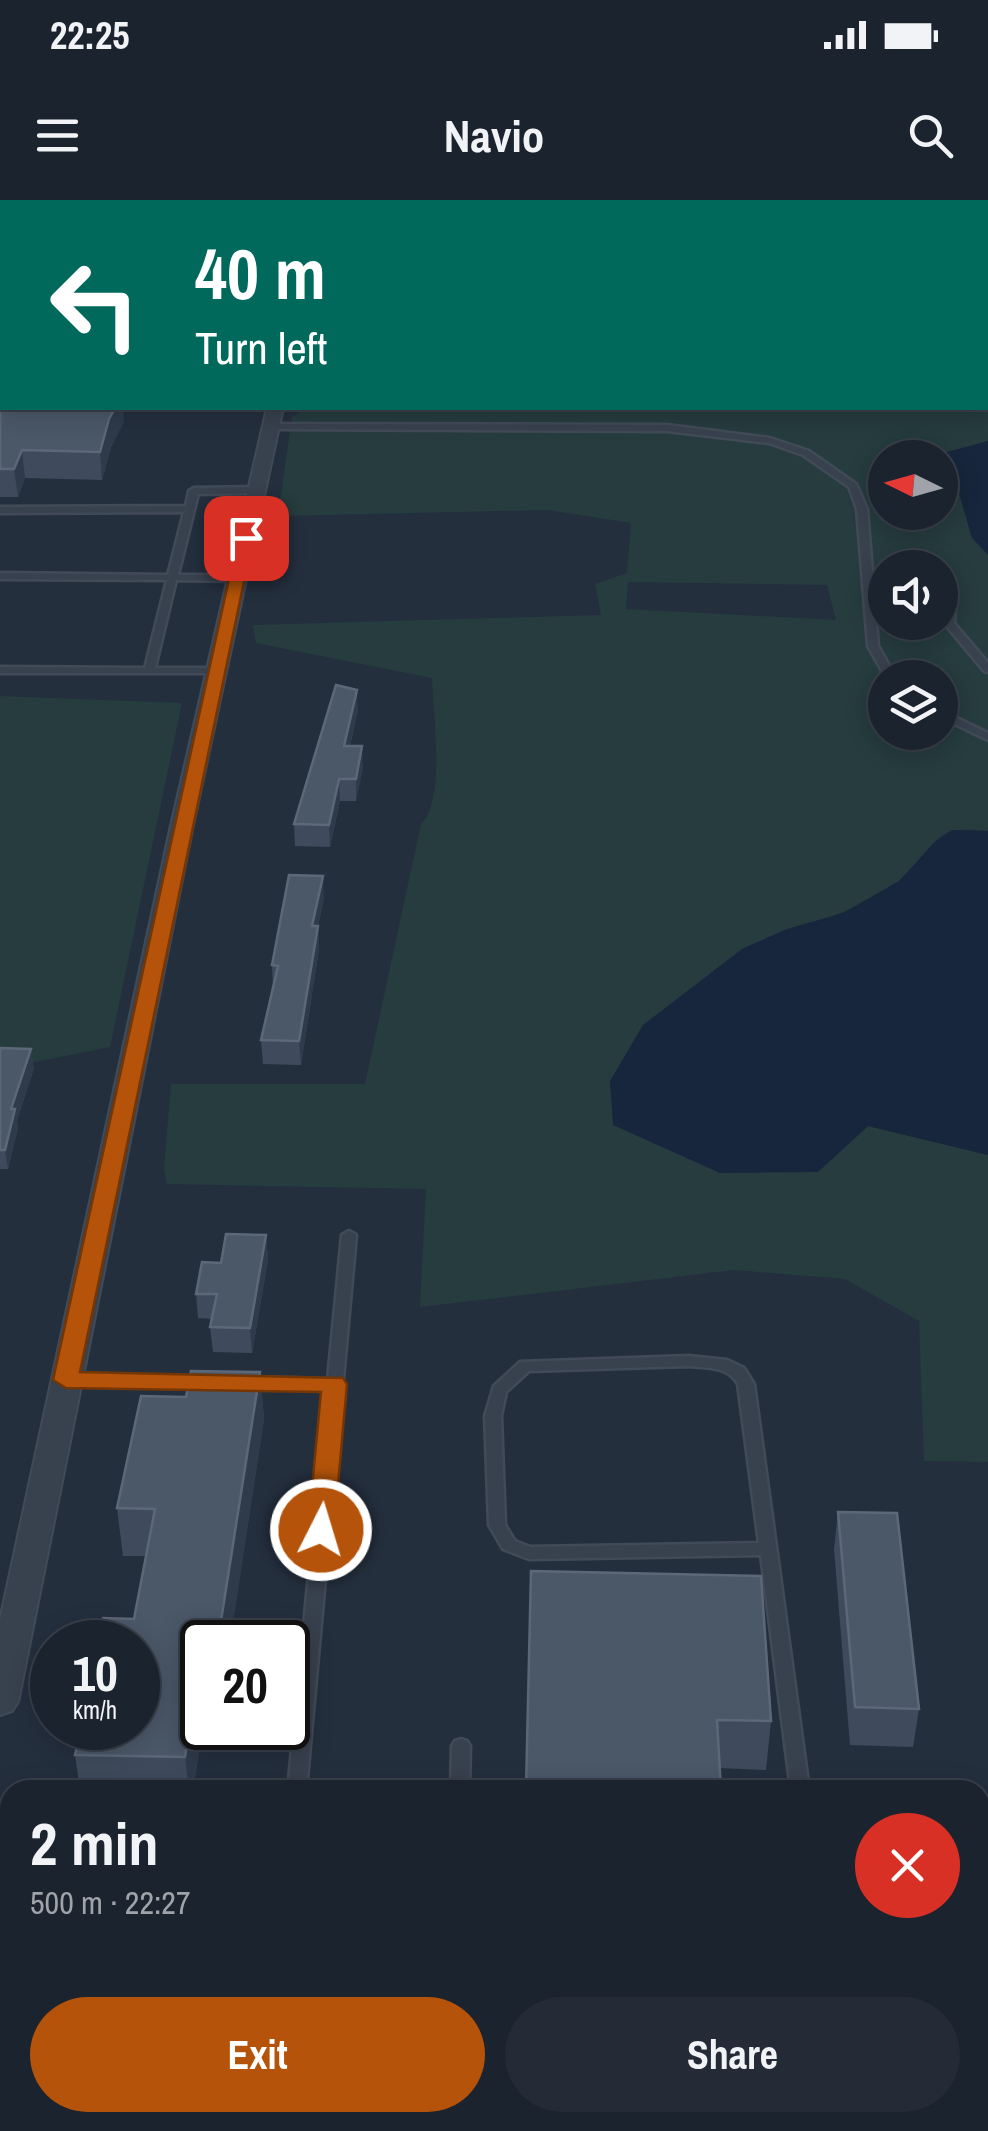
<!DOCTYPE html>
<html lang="en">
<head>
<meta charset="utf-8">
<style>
  :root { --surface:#1b232e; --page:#242b36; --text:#f1f3f6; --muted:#a0a4aa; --line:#39404a; --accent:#b45309 }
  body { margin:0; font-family:"Archivo Narrow",sans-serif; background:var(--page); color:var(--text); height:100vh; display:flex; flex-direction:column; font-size:38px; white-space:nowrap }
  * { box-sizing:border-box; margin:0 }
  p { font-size:32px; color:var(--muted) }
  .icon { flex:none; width:55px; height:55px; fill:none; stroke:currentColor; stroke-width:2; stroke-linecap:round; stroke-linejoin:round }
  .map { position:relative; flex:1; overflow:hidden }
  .panel { position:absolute; left:0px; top:1580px; width:990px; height:352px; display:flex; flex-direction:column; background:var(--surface); border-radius:30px 30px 0 0; box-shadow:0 5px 25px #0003,0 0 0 2px var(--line) }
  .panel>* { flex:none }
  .guide { position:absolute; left:0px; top:0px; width:990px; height:210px; box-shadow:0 5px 25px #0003,0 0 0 2px var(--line); background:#00695c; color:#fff; overflow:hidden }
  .needle { width:65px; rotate:275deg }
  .buttons { position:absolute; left:868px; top:240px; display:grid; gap:20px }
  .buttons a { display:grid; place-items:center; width:90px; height:90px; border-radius:50%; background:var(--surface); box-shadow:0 5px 25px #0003,0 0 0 2px var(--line); font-size:50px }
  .speed { position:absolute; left:30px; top:1420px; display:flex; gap:20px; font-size:50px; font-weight:700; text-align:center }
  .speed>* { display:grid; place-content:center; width:130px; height:130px; border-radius:50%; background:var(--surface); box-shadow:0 5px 25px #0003,0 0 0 2px var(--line); line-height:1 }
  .speed small { font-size:25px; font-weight:400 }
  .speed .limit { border:5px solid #111; border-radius:15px; background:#fff; color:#111 }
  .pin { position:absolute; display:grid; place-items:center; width:85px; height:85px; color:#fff; margin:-42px; border-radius:20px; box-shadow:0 5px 15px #0006 }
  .me { position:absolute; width:110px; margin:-55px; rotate:5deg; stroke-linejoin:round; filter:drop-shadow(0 0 8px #0008) }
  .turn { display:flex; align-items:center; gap:35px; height:210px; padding:0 30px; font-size:45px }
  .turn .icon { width:130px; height:130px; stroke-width:2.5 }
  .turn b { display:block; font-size:70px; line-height:85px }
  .round { display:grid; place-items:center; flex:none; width:105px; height:105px; border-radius:52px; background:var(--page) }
  .headline { display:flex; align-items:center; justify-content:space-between; height:170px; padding:0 30px }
  h1 { font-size:60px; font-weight:700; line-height:75px }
  .primary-button { display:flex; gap:20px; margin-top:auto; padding:20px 30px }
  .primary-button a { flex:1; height:115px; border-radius:60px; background:var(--accent); color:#fff; font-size:40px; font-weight:700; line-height:115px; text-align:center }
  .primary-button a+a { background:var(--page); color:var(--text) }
  .status { display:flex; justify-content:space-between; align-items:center; height:70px; padding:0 50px; background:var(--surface); direction:ltr }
  .status svg { height:28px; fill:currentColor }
  header { display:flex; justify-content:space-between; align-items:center; height:130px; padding:0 30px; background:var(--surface); font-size:45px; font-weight:700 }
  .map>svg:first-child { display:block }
</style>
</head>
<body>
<div class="status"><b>22:25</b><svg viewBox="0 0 49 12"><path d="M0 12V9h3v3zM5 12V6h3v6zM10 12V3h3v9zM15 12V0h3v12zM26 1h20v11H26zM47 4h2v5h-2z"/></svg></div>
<header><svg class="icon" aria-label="menu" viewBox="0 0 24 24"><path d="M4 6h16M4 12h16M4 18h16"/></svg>Navio<svg class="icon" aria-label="search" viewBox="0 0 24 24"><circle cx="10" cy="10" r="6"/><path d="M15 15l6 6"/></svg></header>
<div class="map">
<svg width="988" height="1931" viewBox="0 0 988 1931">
  <rect width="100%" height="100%" fill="#242f3e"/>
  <g fill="#263c3f" fill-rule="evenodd">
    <path d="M988 116V631C976 630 960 628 949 632 928 641 917 667 899 681 855 716 793 726 742 749L818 971 868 926 988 955V1262L924 1261 919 1121 845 1079 734 1070 420 1107 426 989 167 984 164 969 171 884H365L421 624C446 599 433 514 432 478L256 443 253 425 601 415 595 384 627 373 631 323 548 310 278 316 292 217 306 208H988ZM885 258H940V312H885ZM885 368H940V422H885ZM628 382 827 385 836 420 626 409ZM885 478H940V532H885Z"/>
    <polygon points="0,496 182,503 110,847 0,869"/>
  </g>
  <g fill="#17263c">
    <polygon points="988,241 988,355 972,338 947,252"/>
    <polygon points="952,630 988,631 988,955 868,926 818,972 720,973 613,925 610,881 643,825 742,749 787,729 843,713 899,681 936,641"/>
  </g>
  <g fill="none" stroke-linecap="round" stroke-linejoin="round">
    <defs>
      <g id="service">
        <polygon points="194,0 200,0 201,2 195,2"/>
        <polygon points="270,224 667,225 770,238 809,251 856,284 867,309 878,446 896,478 886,478 868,446 857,309 849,287 803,255 769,243 667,231 267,229 266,227"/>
        <polygon points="194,288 256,287 261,290 256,293 198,294 178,375 237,375 242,378 237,381 176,380 155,468 219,468 223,469 223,473 0,473 0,467 145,468 167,380 0,379 0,373 168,375 184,312 0,313 0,307 186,306 189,291"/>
        <polygon points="940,391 956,395 954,423 988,463 988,472 984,471 944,423 946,397 940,397"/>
        <polygon points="940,510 988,533 988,540 940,517"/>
        <polygon points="349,1031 356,1035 306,1590 288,1590 327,1189 246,1187 241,1186 238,1182 241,1178 246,1177 328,1179 342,1035"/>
        <path d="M688 1156 727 1160 744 1168 754 1184 809 1590H791L761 1355 529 1359 503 1349 489 1325 485 1216 494 1186 520 1162ZM688 1166C707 1168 728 1166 738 1184L759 1343 530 1347 515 1341 505 1325 501 1216 506 1192 529 1171Z"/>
        <polygon points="67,1175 205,1177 210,1178 213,1182 210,1186 205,1187 62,1184 59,1180 62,1176"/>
        <polygon points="461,1539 467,1541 470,1546 469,1590 451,1590 452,1546 455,1541"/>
        <polygon points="615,1922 635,1922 636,1931 616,1931"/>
      </g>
      <g id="minor">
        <rect x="310" y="0" width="14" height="2"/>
        <polygon points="267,208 283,208 192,630 18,1502 12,1511 0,1515 0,1420 170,630"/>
      </g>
      <g id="primary">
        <rect x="0" y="1740" width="10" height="54"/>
        <rect x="980" y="1747" width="8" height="54"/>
      </g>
    </defs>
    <use href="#service" stroke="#414a57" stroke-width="5"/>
    <use href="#minor" stroke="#414a57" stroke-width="4"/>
    <use href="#primary" stroke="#414a57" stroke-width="5"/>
    <use href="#service" fill="#38414e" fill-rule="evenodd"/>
    <use href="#minor" fill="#38414e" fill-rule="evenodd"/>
    <use href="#primary" fill="#56606e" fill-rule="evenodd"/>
  </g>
  <g fill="#3f4b5c">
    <polygon points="0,145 2,208 124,221 111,247 102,280 25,278 18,297 0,297"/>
    <polygon points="358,510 350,546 363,567 356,601 340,601 330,647 295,646 294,624"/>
    <polygon points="324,698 318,726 319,749 301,865 263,864 261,840 273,788 272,765"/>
    <polygon points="0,848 34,868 17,920 18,928 8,969 0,969"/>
    <polygon points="266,1035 268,1060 252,1153 213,1152 210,1127 212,1119 198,1118 196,1094 221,1063"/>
    <polygon points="260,1172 264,1219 233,1421 284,1422 285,1442 202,1442 203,1528 193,1590 80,1590 75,1555 134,1419 146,1356 123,1356 117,1308 186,1197"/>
    <polygon points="838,1312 919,1509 913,1547 850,1545 834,1349"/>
    <polygon points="531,1371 771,1521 766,1570 720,1568"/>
  </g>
  <g fill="#2f3b4b">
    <polygon points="115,208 123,208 124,221 111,247 102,280 100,252 109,219"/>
    <polygon points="22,250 25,278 18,297 14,269"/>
    <polygon points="357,490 358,510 345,567 344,546"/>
    <polygon points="362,546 363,567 356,601 356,579"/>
    <polygon points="339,579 340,601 330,647 329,625"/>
    <polygon points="323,676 324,698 318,726 319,749 301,865 299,841 312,726"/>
    <polygon points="31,849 34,868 17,920 18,928 8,969 5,950 11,909"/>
    <polygon points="266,1035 268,1060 252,1153 250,1128"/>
    <polygon points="260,1172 264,1219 230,1442 221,1421"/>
    <polygon points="199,1473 203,1528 193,1590 189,1590 185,1557"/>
  </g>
  <g fill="#4b5868" stroke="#5c6777" stroke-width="2.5">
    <polygon points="403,0 492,0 490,2 403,2"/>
    <polygon points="2,138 2,208 115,208 109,219 100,252 22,250 14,269 0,269 0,145"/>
    <polygon points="336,485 357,490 344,546 362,546 356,579 339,579 329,625 294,624"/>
    <polygon points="289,675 323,676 312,726 318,726 299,841 261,840 278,766 272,765"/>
    <polygon points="0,848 31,849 11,909 15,909 5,950 0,950"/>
    <polygon points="226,1034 266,1035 250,1128 210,1127 217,1094 196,1094 202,1062 221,1063"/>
    <polygon points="191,1171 260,1172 221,1421 284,1422 281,1442 202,1442 202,1473 199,1473 185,1557 75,1555 81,1528 138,1528 138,1442 98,1442 103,1418 134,1419 155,1309 117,1308 141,1196 186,1197"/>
    <polygon points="838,1312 897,1313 919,1509 855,1507"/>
    <polygon points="531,1371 761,1376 771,1521 717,1520 721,1590 526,1590"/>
    <polygon points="42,1922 101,1922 99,1931 40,1931"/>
    <rect x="479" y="1922" width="113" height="9"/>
    <polygon points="790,1922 852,1922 852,1931 791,1931"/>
    <polygon points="292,1929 321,1931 291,1931"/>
  </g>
  <polygon fill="#b45309" stroke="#753606" stroke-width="2.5" points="246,334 253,338 80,1172 343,1178 347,1184 334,1330 331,1337 311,1337 308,1330 321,1192 66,1188 53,1180 238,338"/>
</svg>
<div class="buttons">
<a><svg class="needle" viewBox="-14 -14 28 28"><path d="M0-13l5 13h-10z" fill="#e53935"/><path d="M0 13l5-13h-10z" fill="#a0a4aa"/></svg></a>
<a><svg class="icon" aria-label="sound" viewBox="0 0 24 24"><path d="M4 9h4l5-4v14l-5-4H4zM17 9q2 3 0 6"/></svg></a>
<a><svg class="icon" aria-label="layers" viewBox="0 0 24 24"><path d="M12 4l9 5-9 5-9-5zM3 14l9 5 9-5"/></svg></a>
</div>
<div class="speed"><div>10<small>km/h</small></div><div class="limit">20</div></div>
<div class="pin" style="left:246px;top:338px;background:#d93025"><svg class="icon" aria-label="arrive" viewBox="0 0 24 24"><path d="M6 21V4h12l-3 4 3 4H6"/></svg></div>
<svg class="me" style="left:321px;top:1330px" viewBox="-20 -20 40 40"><circle r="17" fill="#b45309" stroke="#fff" stroke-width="3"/><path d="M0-11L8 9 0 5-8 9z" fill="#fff"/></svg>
<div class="guide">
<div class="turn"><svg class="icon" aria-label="left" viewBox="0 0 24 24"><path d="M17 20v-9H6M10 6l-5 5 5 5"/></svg><div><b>40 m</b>Turn left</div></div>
</div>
<section class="panel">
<div class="headline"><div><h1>2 min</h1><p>500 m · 22:27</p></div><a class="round" style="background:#d93025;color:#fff"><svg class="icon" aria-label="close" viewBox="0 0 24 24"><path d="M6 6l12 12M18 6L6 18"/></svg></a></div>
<div class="primary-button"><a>Exit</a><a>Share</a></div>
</section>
</div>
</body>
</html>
